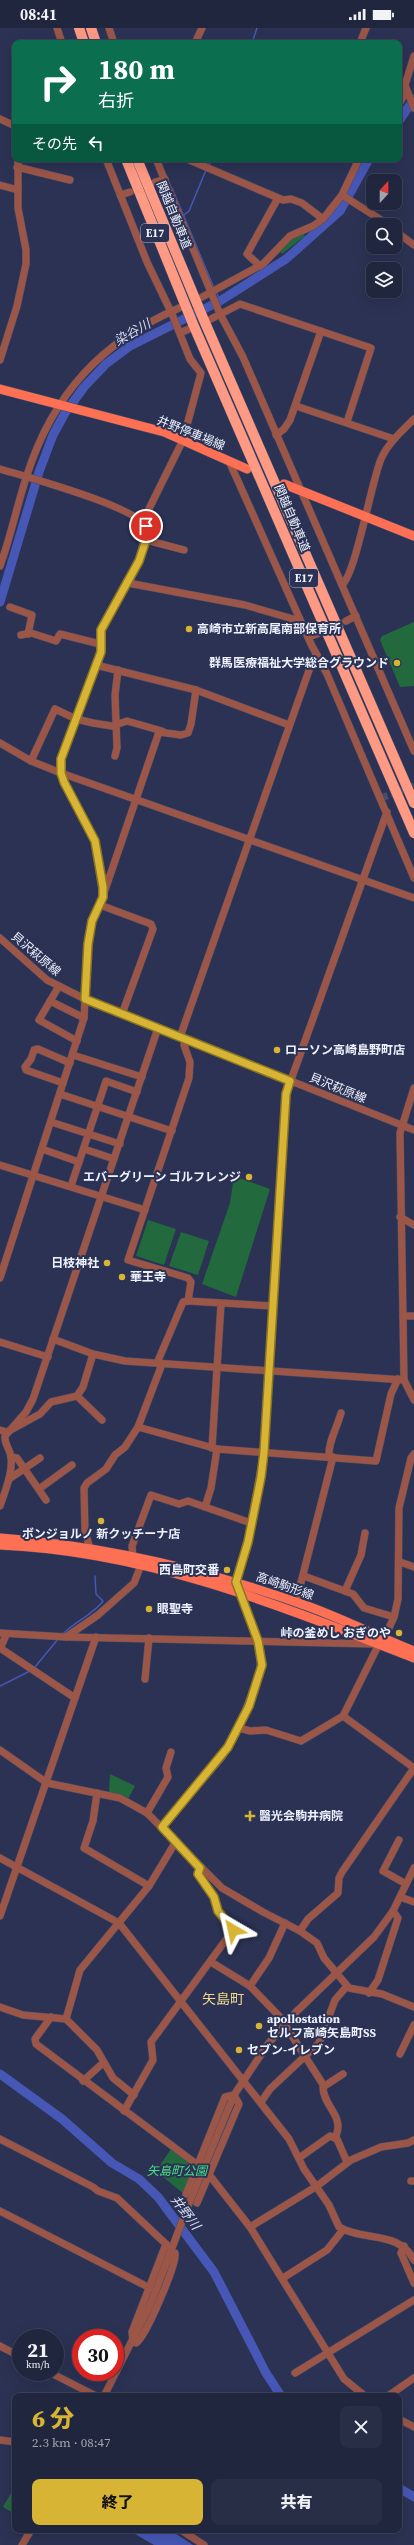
<!DOCTYPE html>
<html lang="ja">
<head>
<meta charset="utf-8">
<style>
  :root { --surface:#20263e; --page:#282e45; --text:#f1f3f6; --muted:#a2a5b0; --line:#3d4358; --accent:#d7b434 }
  body { margin:0; font-family:"Source Serif 4","Noto Sans JP",serif; background:var(--page); color:var(--text); height:100vh; display:flex; flex-direction:column; font-size:15px; white-space:nowrap }
  * { box-sizing:border-box; margin:0 }
  p { font-size:13px; color:var(--muted) }
  .icon { flex:none; width:22px; height:22px; fill:none; stroke:currentColor; stroke-width:2; stroke-linecap:round; stroke-linejoin:round }
  .map { position:relative; flex:1; overflow:hidden }
  .sheet { position:absolute; left:12px; top:2365px; width:390px; height:140px; display:flex; flex-direction:column; background:var(--surface); border-radius:8px; box-shadow:0 4px 16px #0002,0 0 0 1px var(--line) }
  .sheet>* { flex:none }
  .guide { position:absolute; left:12px; top:12px; width:390px; height:122px; border-radius:8px; box-shadow:0 4px 16px #0002,0 0 0 1px var(--line); background:#0b6e4f; color:#fff; overflow:hidden }
  .needle { width:26px; rotate:21deg }
  .buttons { position:absolute; left:366px; top:146px; display:grid; gap:8px }
  .buttons a { display:grid; place-items:center; width:36px; height:36px; border-radius:8px; background:var(--surface); box-shadow:0 4px 16px #0002,0 0 0 1px var(--line); font-size:20px }
  .speed { position:absolute; left:12px; top:2301px; display:flex; gap:8px; font-size:20px; font-weight:700; text-align:center }
  .speed>* { display:grid; place-content:center; width:52px; height:52px; border-radius:50%; background:var(--surface); box-shadow:0 4px 16px #0002,0 0 0 1px var(--line); line-height:1 }
  .speed small { font-size:10px; font-weight:400 }
  .speed .limit { border:6px solid #d22; background:#fff; color:#111 }
  .pin { position:absolute; display:grid; place-items:center; width:34px; height:34px; color:#fff; margin:-17px; border:2px solid #fff; border-radius:50%; box-shadow:0 1px 4px #0007 }
  .me { position:absolute; width:44px; margin:-22px; rotate:324deg; stroke-linejoin:round; filter:drop-shadow(0 0 3px #0008) }
  .turn { display:flex; align-items:center; gap:14px; height:84px; padding:0 20px; font-size:18px }
  .turn .icon { width:52px; height:52px; stroke-width:2.5 }
  .turn b { display:block; font-size:28px; line-height:34px }
  .then { display:flex; align-items:center; height:38px; padding:0 20px; background:#0003; gap:8px; font-size:15px }
  .round { display:grid; place-items:center; flex:none; width:42px; height:42px; border-radius:8px; background:var(--page) }
  .overview { display:flex; align-items:center; justify-content:space-between; height:68px; padding:0 20px }
  h1 { font-size:24px; font-weight:800; line-height:30px; color:var(--accent) }
  .cta { display:flex; gap:8px; margin-top:auto; padding:8px 20px }
  .cta a { flex:1; height:46px; border-radius:8px; background:var(--accent); color:#111; font-size:16px; font-weight:800; line-height:46px; text-align:center }
  .cta a+a { background:var(--page); color:var(--text) }
  .status { display:flex; justify-content:space-between; align-items:center; height:28px; padding:0 20px; background:var(--surface); direction:ltr }
  .status svg { height:11px; fill:currentColor }
  .map>svg:first-child { display:block }
</style>
</head>
<body>
<div class="status"><b>08:41</b><svg viewBox="0 0 49 12"><path d="M0 12V9h3v3zM5 12V6h3v6zM10 12V3h3v9zM15 12V0h3v12zM26 1h20v11H26zM47 4h2v5h-2z"/></svg></div>
<div class="map">
<svg width="414" height="2517" viewBox="0 0 414 2517">
  <rect width="100%" height="100%" fill="#2b3253"/>
  <g fill="#23693e">
    <polygon points="303,205 305,208 282,226 280,224 292,210"/>
    <polygon points="414,594 414,658 400,659 380,612 382,608"/>
    <polygon points="234,1148 270,1161 236,1269 202,1256 230,1175"/>
    <polygon points="148,1192 176,1201 164,1237 136,1228"/>
    <polygon points="181,1204 209,1213 198,1247 169,1238"/>
    <polygon points="110,1746 135,1758 128,1771 109,1764"/>
    <polygon points="171,2121 195,2139 185,2167 156,2143"/>
    <polygon points="15,2458 15,2486 3,2479"/>
  </g>
  <polygon fill="#4757b6" points="128,2502 170,2502 193,2517 154,2517"/>
  <g fill="none" stroke-linecap="round" stroke-linejoin="round">
    <g stroke="#4757b6" stroke-width="1.5">
      <polyline points="252,15 257,0"/>
      <polyline points="209,137 211,131"/>
      <polyline points="172,160 214,260"/>
      <polyline points="184,187 189,183 206,142"/>
      <polyline points="216,263 220,273"/>
      <path d="M62 1607C74 1593 92 1588 103 1573L96 1566 95 1548"/>
      <polyline points="35,1639 58,1611"/>
      <polyline points="0,1658 30,1643"/>
    </g>
    <g stroke="#4757b6" stroke-width="9">
      <polyline points="399,93 414,71"/>
      <polyline points="0,574 39,444 53,407 65,385 84,359 106,336 130,318 220,273 286,231 340,183 369,131"/>
      <polyline points="0,2046 62,2091 112,2135 139,2151 158,2169 214,2244 266,2345 281,2368"/>
      <polyline points="399,2460 414,2469"/>
    </g>
    <g stroke="#484f6d" stroke-width="7" stroke-dasharray="7 3.5" stroke-linecap="butt">
      <polyline points="317,606 346,593"/>
      <polyline points="381,770 414,758"/>
    </g>
    <defs>
      <g id="minor">
        <polyline points="57,0 62,15"/>
        <polyline points="109,0 114,15"/>
        <polyline points="195,15 202,0"/>
        <polyline points="360,15 366,0"/>
        <polyline points="414,28 405,57 414,80"/>
        <polyline points="399,76 406,64"/>
        <polyline points="0,91 15,98"/>
        <polyline points="106,131 147,234 172,286 190,331 201,345 183,412 143,493"/>
        <polyline points="156,131 220,286 243,329 414,723"/>
        <polyline points="187,131 283,172 291,171 302,175 323,191"/>
        <polyline points="17,139 70,152"/>
        <polyline points="155,154 165,151"/>
        <polyline points="0,157 18,162"/>
        <polyline points="120,167 130,164"/>
        <polyline points="342,167 389,197"/>
        <polyline points="395,203 414,217"/>
        <polyline points="260,238 247,226 278,170"/>
        <polyline points="202,269 263,236 290,208 313,198 323,191 342,167 359,131"/>
        <polyline points="211,291 240,276 371,320 347,394"/>
        <polyline points="180,305 189,301"/>
        <polyline points="0,332 17,278 26,236 26,222 18,180 18,131"/>
        <polyline points="296,378 394,411"/>
        <polyline points="276,407 284,401 290,392 321,303"/>
        <polyline points="229,433 311,616 327,646 414,850"/>
        <path d="M0 441C23 448 143 480 147 501L139 533 101 602V624L61 731V745L64 754 95 813 103 869 92 893 88 916 84 990 0 1250"/>
        <polyline points="146,512 184,522"/>
        <path d="M0 538C11 508 17 477 27 447 53 366 101 314 179 280"/>
        <polyline points="128,555 245,577 300,593"/>
        <path d="M342 557C356 545 371 455 381 431 388 415 402 403 414 391"/>
        <polyline points="10,579 32,587 28,606"/>
        <polyline points="346,593 356,588"/>
        <polyline points="21,607 31,605 56,613 60,606 100,616"/>
        <polyline points="308,609 317,606"/>
        <polyline points="96,637 196,662 289,697"/>
        <polyline points="0,715 31,733 61,745 414,870"/>
        <polyline points="115,728 117,720 115,667 118,642"/>
        <polyline points="31,733 55,681 76,691 93,695 112,698 127,693 162,703"/>
        <polyline points="104,865 159,704 181,707 188,705 191,696 196,662"/>
        <polyline points="100,877 151,896 153,901 122,986"/>
        <polyline points="0,910 47,952 85,971 414,1102"/>
        <polyline points="59,958 39,992 77,1013"/>
        <polyline points="50,973 84,990"/>
        <polyline points="180,1009 313,631 317,627"/>
        <polyline points="186,1011 184,1017 190,1034 189,1050 128,1232 188,1250 191,1254 188,1273 273,1278"/>
        <polyline points="73,1027 142,1049"/>
        <polyline points="63,1055 26,1042 25,1039 31,1031 34,1022 38,1021 70,1035"/>
        <polyline points="414,1060 400,1105 404,1352 414,1372"/>
        <polyline points="60,1066 172,1103"/>
        <polyline points="51,1094 120,1116"/>
        <polyline points="42,1121 79,1134"/>
        <polyline points="84,1121 114,1131"/>
        <polyline points="0,1137 145,1182"/>
        <polyline points="71,1158 106,1053 137,1064"/>
        <polyline points="400,1189 414,1197"/>
        <polyline points="403,1288 414,1288"/>
        <polyline points="53,1311 93,1326 125,1333 404,1352"/>
        <polyline points="0,1314 48,1329"/>
        <polyline points="157,1335 183,1274 188,1273"/>
        <polyline points="77,1368 102,1392"/>
        <polyline points="138,1399 217,1421 376,1433 391,1366 398,1351"/>
        <polyline points="0,1402 7,1404 40,1386 51,1374 77,1368 83,1359 93,1326"/>
        <polyline points="212,1420 221,1276"/>
        <path d="M329 1428C328 1414 337 1400 341 1385"/>
        <polyline points="11,1429 17,1430 46,1472"/>
        <polyline points="9,1451 40,1430"/>
        <polyline points="39,1461 72,1437"/>
        <path d="M0 1478C5 1463 13 1445 11 1429 10 1421 4 1416 5 1408L26 1384 33 1371 158 1000"/>
        <polyline points="205,1479 211,1460 217,1421"/>
        <polyline points="90,1521 85,1503 84,1460 87,1455 106,1441 115,1427 125,1419 138,1399 162,1336"/>
        <polyline points="133,1529 132,1518 151,1467 179,1476 188,1473 251,1495"/>
        <polyline points="400,1534 414,1539"/>
        <polyline points="304,1548 353,1566 364,1580 394,1589"/>
        <polyline points="345,1563 361,1527 365,1505"/>
        <polyline points="296,1574 333,1429"/>
        <polyline points="0,1605 66,1609 373,1616"/>
        <polyline points="6,1607 1,1619 3,1622 75,1670"/>
        <polyline points="66,1609 98,1587 134,1555 141,1537"/>
        <polyline points="383,1613 394,1589 398,1571 399,1480 411,1430 414,1426"/>
        <polyline points="145,1651 149,1610"/>
        <polyline points="343,1688 414,1740"/>
        <polyline points="239,1700 250,1703 266,1702 301,1713 343,1688 379,1616"/>
        <polyline points="0,1722 47,1755 120,1770 147,1785 222,1860 263,1884 300,1903 317,1915 324,1930 349,1960 382,1966 414,1979"/>
        <polyline points="97,1765 93,1793 84,1820 149,1858"/>
        <polyline points="147,1785 168,1749 166,1740 171,1724"/>
        <polyline points="162,1799 222,1729 239,1700 260,1644 261,1629 258,1613 236,1554 248,1513 264,1424 286,1066 387,784"/>
        <polyline points="399,1812 383,1843 406,1856"/>
        <path d="M0 1830 119 1895 289 2111 304 2141 329 2177 339 2199C365 2214 398 2202 414 2232"/>
        <polyline points="400,1869 414,1874"/>
        <polyline points="0,1888 96,1609"/>
        <polyline points="300,1903 308,1891 338,1865 339,1850 342,1844 414,1740"/>
        <polyline points="211,1934 250,1958 280,1989 324,2058"/>
        <polyline points="250,1958 269,1930 285,1895"/>
        <polyline points="369,1965 378,1952 398,1890 393,1883"/>
        <polyline points="0,1979 23,1987 66,1991 80,1942 149,1858 175,1815"/>
        <polyline points="51,1989 35,2011 36,2016 199,2138"/>
        <polyline points="66,1991 97,2022 113,2050 134,2067"/>
        <polyline points="400,2026 414,1997"/>
        <polyline points="83,2053 103,2035"/>
        <polyline points="261,2074 270,2061 319,2015 335,1972 347,1958"/>
        <polyline points="124,2083 153,2032 151,2014 233,1902 218,1883 214,1869 198,1846 200,1840"/>
        <path d="M335 2110C346 2088 323 2079 323 2059L343 2046"/>
        <polyline points="0,2111 93,2159 98,2163 117,2170 167,2217"/>
        <polyline points="299,2130 330,2108 337,2111 347,2134"/>
        <polyline points="207,2144 250,2199 344,2351 365,2368"/>
        <polyline points="411,2153 414,2153"/>
        <polyline points="186,2166 225,2069 234,2067 239,2076 197,2175"/>
        <polyline points="0,2183 150,2260"/>
        <polyline points="250,2199 317,2158 351,2132 381,2119 408,2115 414,2112"/>
        <polyline points="404,2218 401,2225 414,2255"/>
        <polyline points="283,2250 327,2222 343,2202"/>
        <polyline points="133,2314 132,2304 166,2216"/>
        <path d="M133 2314 136 2315C146 2309 178 2233 175 2225"/>
        <polyline points="0,2318 21,2329"/>
        <polyline points="49,2344 96,2368"/>
        <polyline points="295,2345 414,2272"/>
        <polyline points="104,2368 151,2275 188,2178 234,2067 268,2016 296,1984 374,1909 393,1883 414,1840"/>
        <polyline points="388,2368 414,2350"/>
        <polyline points="399,2391 414,2399"/>
        <polyline points="0,2412 15,2414"/>
        <polyline points="181,2502 204,2517"/>
        <polyline points="22,2517 31,2502"/>
      </g>
      <g id="major">
        <polyline points="0,361 164,404 247,441"/>
        <polyline points="284,456 414,508"/>
        <path d="M0 1510C106 1518 210 1543 310 1579 345 1592 379 1609 414 1623"/>
        <path d="M0 1517C147 1523 279 1577 414 1630"/>
      </g>
      <g id="highway">
        <polyline points="79,0 84,15"/>
        <polyline points="91,0 96,15"/>
        <polyline points="126,131 193,296 414,805"/>
        <polyline points="137,131 203,290 414,775"/>
      </g>
    </defs>
    <use href="#minor" stroke="#464d6b" stroke-width="8"/>
    <use href="#major" stroke="#464d6b" stroke-width="10"/>
    <use href="#highway" stroke="#464d6b" stroke-width="11"/>
    <use href="#minor" stroke="#9b5648" stroke-width="7"/>
    <use href="#major" stroke="#fe7054" stroke-width="9"/>
    <use href="#highway" stroke="#fe9983" stroke-width="10"/>
  </g>
  <g fill="none" stroke-linecap="round" stroke-linejoin="round">
    <defs>
      <polyline id="route" points="146,498 146,512 139,533 101,602 101,624 61,731 61,745 64,754 95,813 103,859 103,869 92,893 88,916 85,971 290,1053 286,1066 264,1424 261,1449 248,1514 236,1554 258,1613 262,1637 249,1678 228,1719 162,1799 200,1840 198,1846 214,1869 218,1883 233,1902"/>
    </defs>
    <use href="#route" stroke="#8c7522" stroke-width="10"/>
    <use href="#route" stroke="#d7b434" stroke-width="7"/>
  </g>
  <g fill="#d7b434" stroke="#2b3253" stroke-width="1.5">
    <circle cx="189" cy="601" r="4"/>
    <circle cx="397" cy="635" r="4"/>
    <circle cx="277" cy="1022" r="4"/>
    <circle cx="249" cy="1149" r="4"/>
    <circle cx="107" cy="1235" r="4"/>
    <circle cx="122" cy="1249" r="4"/>
    <circle cx="101" cy="1493" r="4"/>
    <circle cx="227" cy="1542" r="4"/>
    <circle cx="149" cy="1581" r="4"/>
    <circle cx="399" cy="1605" r="4"/>
    <path d="M248 1782h4v4h4v4h-4v4h-4v-4h-4v-4h4z"/>
    <circle cx="259" cy="1998" r="4"/>
    <circle cx="239" cy="2022" r="4"/>
  </g>
  <g text-anchor="middle" stroke-width="4" stroke-linejoin="round" paint-order="stroke">
    <g fill="#2b3253" stroke="#b4b8cb" stroke-width="1">
      <rect x="141" y="196" width="28" height="18" rx="3"/>
      <rect x="290" y="541" width="28" height="18" rx="3"/>
    </g>
    <g font-size="11" font-weight="bold" fill="#eef2ff">
      <text x="155" y="209">E17</text>
      <text x="304" y="554">E17</text>
    </g>
    <g font-size="12" fill="#eef2ff" stroke="#2b3253">
      <text transform="translate(174 187) rotate(68)" y="4">関越自動車道</text>
      <text transform="translate(191 405) rotate(22)" y="4">井野停車場線</text>
      <text transform="translate(292 490) rotate(67)" y="4">関越自動車道</text>
      <text transform="translate(36 926) rotate(40)" y="4">貝沢萩原線</text>
      <text transform="translate(338 1060) rotate(22)" y="4">貝沢萩原線</text>
      <text transform="translate(285 1558) rotate(19)" y="4">高崎駒形線</text>
    </g>
    <g font-size="12" font-weight="bold" fill="#eef2ff" stroke="#2b3253" text-anchor="start">
      <text x="197" y="605">高崎市立新高尾南部保育所</text>
      <text x="389" y="639" text-anchor="end">群馬医療福祉大学総合グラウンド</text>
      <text x="285" y="1026">ローソン高崎島野町店</text>
      <text x="241" y="1153" text-anchor="end">エバーグリーン ゴルフレンジ</text>
      <text x="99" y="1239" text-anchor="end">日枝神社</text>
      <text x="130" y="1253">華王寺</text>
      <text x="101" y="1510" text-anchor="middle">ボンジョルノ 新クッチーナ店</text>
      <text x="219" y="1546" text-anchor="end">西島町交番</text>
      <text x="157" y="1585">眼聖寺</text>
      <text x="391" y="1609" text-anchor="end">峠の釜めし おぎのや</text>
      <text x="259" y="1792">醫光会駒井病院</text>
      <text x="267" y="1995">apollostation<tspan x="267" dy="14">セルフ高崎矢島町SS</tspan></text>
      <text x="247" y="2026">セブン-イレブン</text>
    </g>
    <g font-size="12" font-style="italic" fill="#4ae186" stroke="#2b3253">
      <text x="177" y="2147">矢島町公園</text>
    </g>
    <g font-size="13" font-style="italic" fill="#d6ddf7" stroke="#2b3253">
      <text transform="translate(132 304) rotate(-30)" y="5">染谷川</text>
      <text transform="translate(186 2184) rotate(53)" y="5">井野川</text>
    </g>
    <g font-size="14" fill="#f0d88b" stroke="#2b3253">
      <text x="223" y="1976">矢島町</text>
    </g>
  </g>
</svg>
<div class="buttons">
<a><svg class="needle" viewBox="-14 -14 28 28"><path d="M0-13l5 13h-10z" fill="#e53935"/><path d="M0 13l5-13h-10z" fill="#a2a5b0"/></svg></a>
<a><svg class="icon" aria-label="search" viewBox="0 0 24 24"><circle cx="10" cy="10" r="6"/><path d="M15 15l6 6"/></svg></a>
<a><svg class="icon" aria-label="layers" viewBox="0 0 24 24"><path d="M12 4l9 5-9 5-9-5zM3 14l9 5 9-5"/></svg></a>
</div>
<div class="speed"><div>21<small>km/h</small></div><div class="limit">30</div></div>
<div class="pin" style="left:146px;top:498px;background:#d93025"><svg class="icon" aria-label="arrive" viewBox="0 0 24 24"><path d="M6 21V4h12l-3 4 3 4H6"/></svg></div>
<svg class="me" style="left:233px;top:1902px" viewBox="-20 -20 40 40"><path d="M0-17L14 15 0 8-14 15z" fill="#d7b434" stroke="#fff" stroke-width="4"/></svg>
<div class="guide">
<div class="turn"><svg class="icon" aria-label="right" viewBox="0 0 24 24"><path d="M7 20v-9h11M14 6l5 5-5 5"/></svg><div><b>180 m</b>右折</div></div>
<div class="then">その先<svg class="icon" aria-label="left" viewBox="0 0 24 24"><path d="M17 20v-9H6M10 6l-5 5 5 5"/></svg></div>
</div>
<section class="sheet">
<div class="overview"><div><h1>6 分</h1><p>2.3 km · 08:47</p></div><a class="round"><svg class="icon" aria-label="close" viewBox="0 0 24 24"><path d="M6 6l12 12M18 6L6 18"/></svg></a></div>
<div class="cta"><a>終了</a><a>共有</a></div>
</section>
</div>
</body>
</html>
